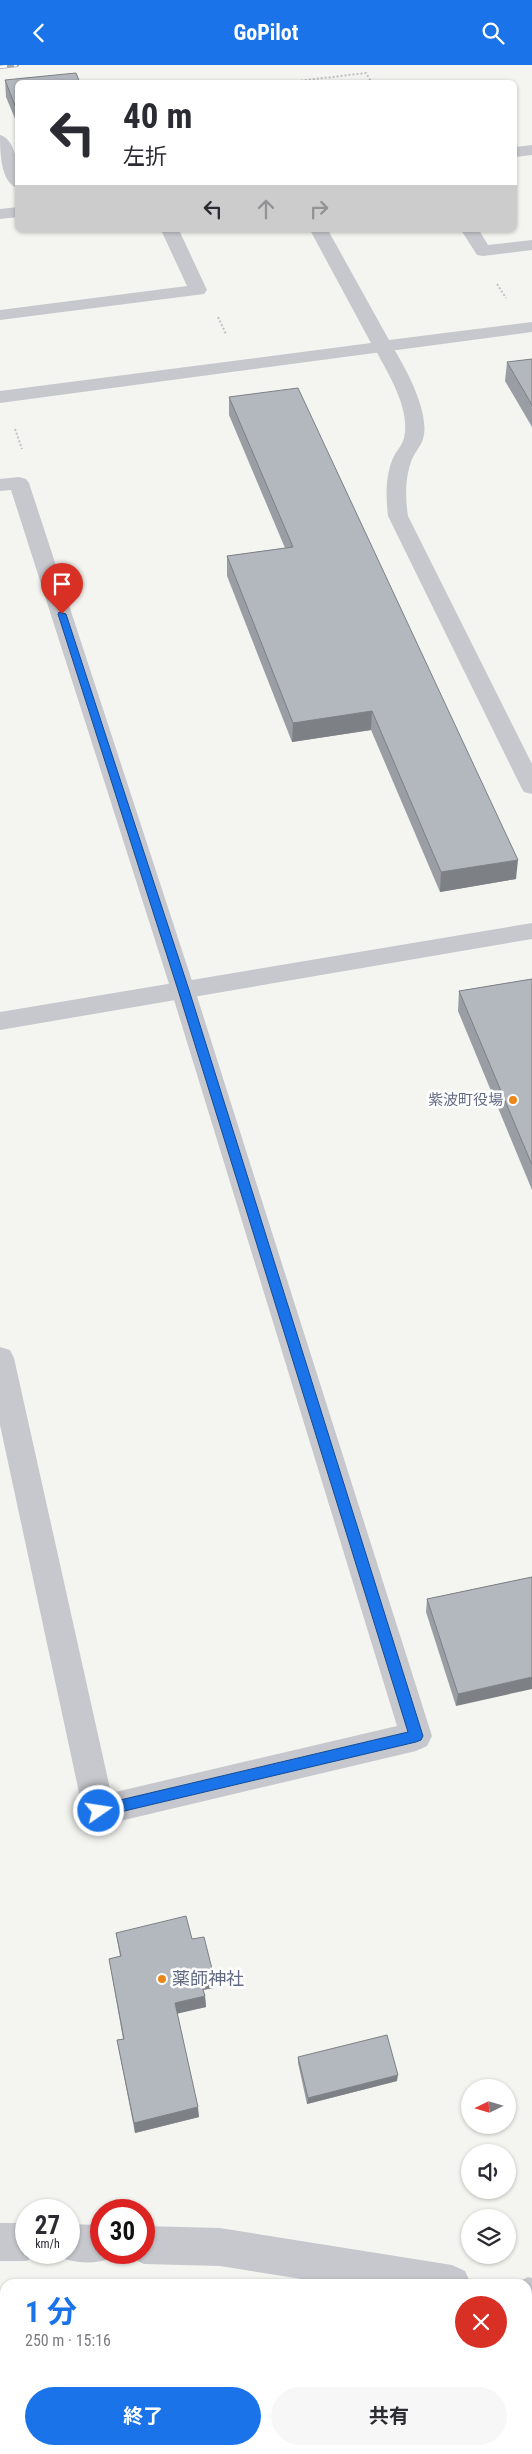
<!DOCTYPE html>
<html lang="ja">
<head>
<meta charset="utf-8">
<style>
  :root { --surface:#fff; --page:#f7f7f7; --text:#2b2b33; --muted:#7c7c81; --accent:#1a73e8 }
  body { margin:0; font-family:"Roboto Condensed","Noto Sans JP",sans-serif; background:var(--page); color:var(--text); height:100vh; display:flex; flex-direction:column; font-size:19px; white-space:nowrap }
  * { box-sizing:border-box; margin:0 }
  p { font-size:16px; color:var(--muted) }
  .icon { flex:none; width:28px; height:28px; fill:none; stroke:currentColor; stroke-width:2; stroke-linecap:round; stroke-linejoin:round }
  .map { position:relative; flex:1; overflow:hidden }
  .sheet { position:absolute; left:0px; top:2214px; width:532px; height:176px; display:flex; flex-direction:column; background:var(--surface); border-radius:15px 15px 0 0; box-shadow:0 1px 4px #0004 }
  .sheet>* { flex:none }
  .guide { position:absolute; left:15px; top:15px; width:502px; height:152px; border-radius:8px; box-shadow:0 1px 4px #0004; background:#fff; color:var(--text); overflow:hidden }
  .needle { width:32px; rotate:265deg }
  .buttons { position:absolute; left:461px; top:2014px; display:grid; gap:10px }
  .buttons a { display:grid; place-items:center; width:55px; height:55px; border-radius:50%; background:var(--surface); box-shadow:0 1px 4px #0004; font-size:25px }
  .speed { position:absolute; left:15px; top:2134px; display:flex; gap:10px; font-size:25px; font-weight:700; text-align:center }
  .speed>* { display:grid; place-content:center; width:65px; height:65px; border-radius:50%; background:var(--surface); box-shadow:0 1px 4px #0004; line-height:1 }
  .speed small { font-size:12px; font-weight:400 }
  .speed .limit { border:8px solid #d22; background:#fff; color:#111 }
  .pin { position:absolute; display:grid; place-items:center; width:42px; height:42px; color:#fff; margin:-51px -21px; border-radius:50% 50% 50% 0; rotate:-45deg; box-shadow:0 0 5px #0007 }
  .pin .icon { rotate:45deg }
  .me { position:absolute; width:55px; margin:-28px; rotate:77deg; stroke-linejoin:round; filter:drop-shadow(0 0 4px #0008) }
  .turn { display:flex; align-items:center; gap:18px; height:105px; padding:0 25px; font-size:22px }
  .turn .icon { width:65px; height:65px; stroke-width:2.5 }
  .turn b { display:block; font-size:35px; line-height:42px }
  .lanes { display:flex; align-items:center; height:48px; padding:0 25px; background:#0003; justify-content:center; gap:25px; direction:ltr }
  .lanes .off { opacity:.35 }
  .round { display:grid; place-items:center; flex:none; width:52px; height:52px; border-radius:26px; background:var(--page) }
  .overview { display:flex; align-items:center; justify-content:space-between; height:85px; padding:0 25px }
  h1 { font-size:30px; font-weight:700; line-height:38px; color:var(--accent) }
  .cta { display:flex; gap:10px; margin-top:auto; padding:10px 25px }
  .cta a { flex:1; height:58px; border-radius:30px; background:var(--accent); color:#fff; font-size:20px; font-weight:700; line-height:58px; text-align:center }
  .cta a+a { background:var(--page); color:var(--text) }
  header { display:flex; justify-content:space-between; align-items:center; height:65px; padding:0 25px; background:var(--accent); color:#fff; font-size:22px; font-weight:700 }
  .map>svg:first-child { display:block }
</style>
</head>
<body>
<header><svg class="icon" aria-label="back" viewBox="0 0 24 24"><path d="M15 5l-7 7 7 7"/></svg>GoPilot<svg class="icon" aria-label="search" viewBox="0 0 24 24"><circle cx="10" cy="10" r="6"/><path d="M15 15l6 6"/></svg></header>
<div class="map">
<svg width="532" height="2389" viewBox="0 0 532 2389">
  <rect width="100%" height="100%" fill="#f4f5f0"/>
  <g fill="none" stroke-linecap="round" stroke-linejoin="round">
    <g stroke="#c0c0c3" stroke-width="2" stroke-dasharray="2 2" stroke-linecap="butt">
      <polyline points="281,18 366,8 372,18"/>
      <polyline points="497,219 506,233"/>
      <polyline points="218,252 226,269"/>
      <polyline points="15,364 22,384"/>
    </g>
    <g fill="#c7c8cd" fill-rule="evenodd">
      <path d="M0 70C18 75 18 108 18 123 0 119 0 84 0 70Z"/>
      <polygon points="532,80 532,90 515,92 515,82"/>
      <polygon points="18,142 18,152 0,154 0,144"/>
      <polygon points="161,165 179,165 207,225 204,229 0,255 0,245 187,221"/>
      <polygon points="461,165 479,165 488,180 532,175 532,185 483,191 477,190"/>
      <path d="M383 276 390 278C404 299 431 348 423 374 421 381 415 387 412 394 405 412 405 432 408 451L532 699V729L524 727 521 722 388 451C386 432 385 412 393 393 396 386 402 381 404 373 411 343 387 307 374 282L376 278Z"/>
      <polygon points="19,412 26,414 29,418 195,925 432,1671 427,1681 416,1686 99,1761 87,1757 83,1746 0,1360 0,1282 10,1285 14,1293 111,1728 397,1661 171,925 11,425 0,426 0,414"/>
    </g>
    <g fill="#c7c8cd" fill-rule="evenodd">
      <polygon points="310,165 328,165 389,275 532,257 532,267 0,338 0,326 371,278"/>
      <polygon points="532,858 532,874 0,965 0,947"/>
      <polygon points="0,2158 26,2158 26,2188 40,2188 39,2190 26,2196 0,2196"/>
      <path d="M69 2159 101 2160V2188H116L114 2192C95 2200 75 2199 56 2191L54 2188H69Z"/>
      <polygon points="144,2161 220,2163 452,2200 465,2206 471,2219 333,2219 220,2201 144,2199 131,2193 128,2188 144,2188"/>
      <polygon points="528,2212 532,2213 532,2251 528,2250 528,2219 514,2219"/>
    </g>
    <defs>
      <polyline id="rail" points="0,2 17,0"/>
    </defs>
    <use href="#rail" stroke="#a6a9b1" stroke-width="4"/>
    <use href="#rail" stroke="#fff" stroke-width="2.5" stroke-dasharray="7" stroke-linecap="butt"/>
  </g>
  <g fill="#9a9da3">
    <polygon points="5,15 18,18 18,61 6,32"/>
    <polygon points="532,294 532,362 505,316 507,297"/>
    <polygon points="229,332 516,814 440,827 371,665 292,677 227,511 227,491 285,483 229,350"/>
    <polygon points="532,914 532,1125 458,946 459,926"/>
    <polygon points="532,1512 456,1641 426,1547 427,1534"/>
    <polygon points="116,1868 192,1874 214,1912 214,1923 203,1925 205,1931 206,1942 177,1948 199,2052 135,2068 119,1986 117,1975 123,1974 109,1894 120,1891"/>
    <polygon points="298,1992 397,2016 307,2039 298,1998"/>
  </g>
  <g fill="#7d8085">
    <polygon points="372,646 371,665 292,677 293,658"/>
    <polygon points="518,795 516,814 440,827 441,807"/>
    <polygon points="532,1612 532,1624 456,1641 458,1629"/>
    <polygon points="214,1912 214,1923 201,1925 200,1915"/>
    <polygon points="205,1931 206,1942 176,1949 175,1938"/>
    <polygon points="398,2010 397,2016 307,2039 308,2033"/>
    <polygon points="198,2042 199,2052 135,2068 134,2058"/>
  </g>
  <g fill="#b3b7be" stroke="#7d8085">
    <polygon points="76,8 80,18 18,18 18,48 5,15"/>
    <polygon points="532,294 532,340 507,297"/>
    <polygon points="298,323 518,795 441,807 372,646 293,658 227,491 293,482 229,332"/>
    <polygon points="532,914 532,1100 459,926"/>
    <polygon points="532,1512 532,1612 458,1629 427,1534"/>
    <polygon points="186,1851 192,1874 204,1872 214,1912 200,1915 205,1931 175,1938 198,2042 134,2058 117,1975 124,1974 109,1894 121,1891 116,1868"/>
    <polygon points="387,1970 398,2010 308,2033 298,1992"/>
  </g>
  <polygon fill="#1a73e8" stroke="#114b97" points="59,547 66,549 189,925 423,1671 421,1675 416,1677 99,1752 94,1751 92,1746 94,1742 99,1740 408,1667 178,925 58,549"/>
  <g fill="#eb871a" stroke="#fff" stroke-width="2">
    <circle cx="513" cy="1035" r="5"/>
    <circle cx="162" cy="1914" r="5"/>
  </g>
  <g text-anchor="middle" stroke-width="5" stroke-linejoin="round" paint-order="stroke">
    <g font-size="15" fill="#626b83" stroke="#fff" text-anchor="end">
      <text x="503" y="1040">紫波町役場</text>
    </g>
    <g font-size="18" fill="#626b83" stroke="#fff" text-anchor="start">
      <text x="172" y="1920">薬師神社</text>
    </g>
  </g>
</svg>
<div class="buttons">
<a><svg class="needle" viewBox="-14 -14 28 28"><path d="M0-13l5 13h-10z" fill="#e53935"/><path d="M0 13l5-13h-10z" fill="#7c7c81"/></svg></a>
<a><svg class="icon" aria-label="sound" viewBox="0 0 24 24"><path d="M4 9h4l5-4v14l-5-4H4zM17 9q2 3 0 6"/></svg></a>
<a><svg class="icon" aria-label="layers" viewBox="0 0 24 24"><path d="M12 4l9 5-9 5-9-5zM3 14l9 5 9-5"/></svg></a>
</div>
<div class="speed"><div>27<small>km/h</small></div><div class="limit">30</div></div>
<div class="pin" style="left:62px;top:549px;background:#d93025"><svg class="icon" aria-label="arrive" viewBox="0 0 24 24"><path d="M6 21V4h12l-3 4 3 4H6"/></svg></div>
<svg class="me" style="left:99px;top:1746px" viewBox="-20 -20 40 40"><circle r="17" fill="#1a73e8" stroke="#fff" stroke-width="3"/><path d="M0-11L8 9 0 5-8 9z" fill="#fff"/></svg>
<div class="guide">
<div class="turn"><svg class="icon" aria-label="left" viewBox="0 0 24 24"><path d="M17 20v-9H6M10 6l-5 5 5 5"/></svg><div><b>40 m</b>左折</div></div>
<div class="lanes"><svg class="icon" aria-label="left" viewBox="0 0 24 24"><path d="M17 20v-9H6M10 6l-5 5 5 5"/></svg><svg class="icon off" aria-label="ahead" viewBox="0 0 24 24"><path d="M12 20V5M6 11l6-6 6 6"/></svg><svg class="icon off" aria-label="right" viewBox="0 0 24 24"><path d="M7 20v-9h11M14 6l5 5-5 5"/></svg></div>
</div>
<section class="sheet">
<div class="overview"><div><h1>1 分</h1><p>250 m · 15:16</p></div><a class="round" style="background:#d93025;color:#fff"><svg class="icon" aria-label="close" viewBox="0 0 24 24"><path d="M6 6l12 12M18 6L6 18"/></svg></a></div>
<div class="cta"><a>終了</a><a>共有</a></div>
</section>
</div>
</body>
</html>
